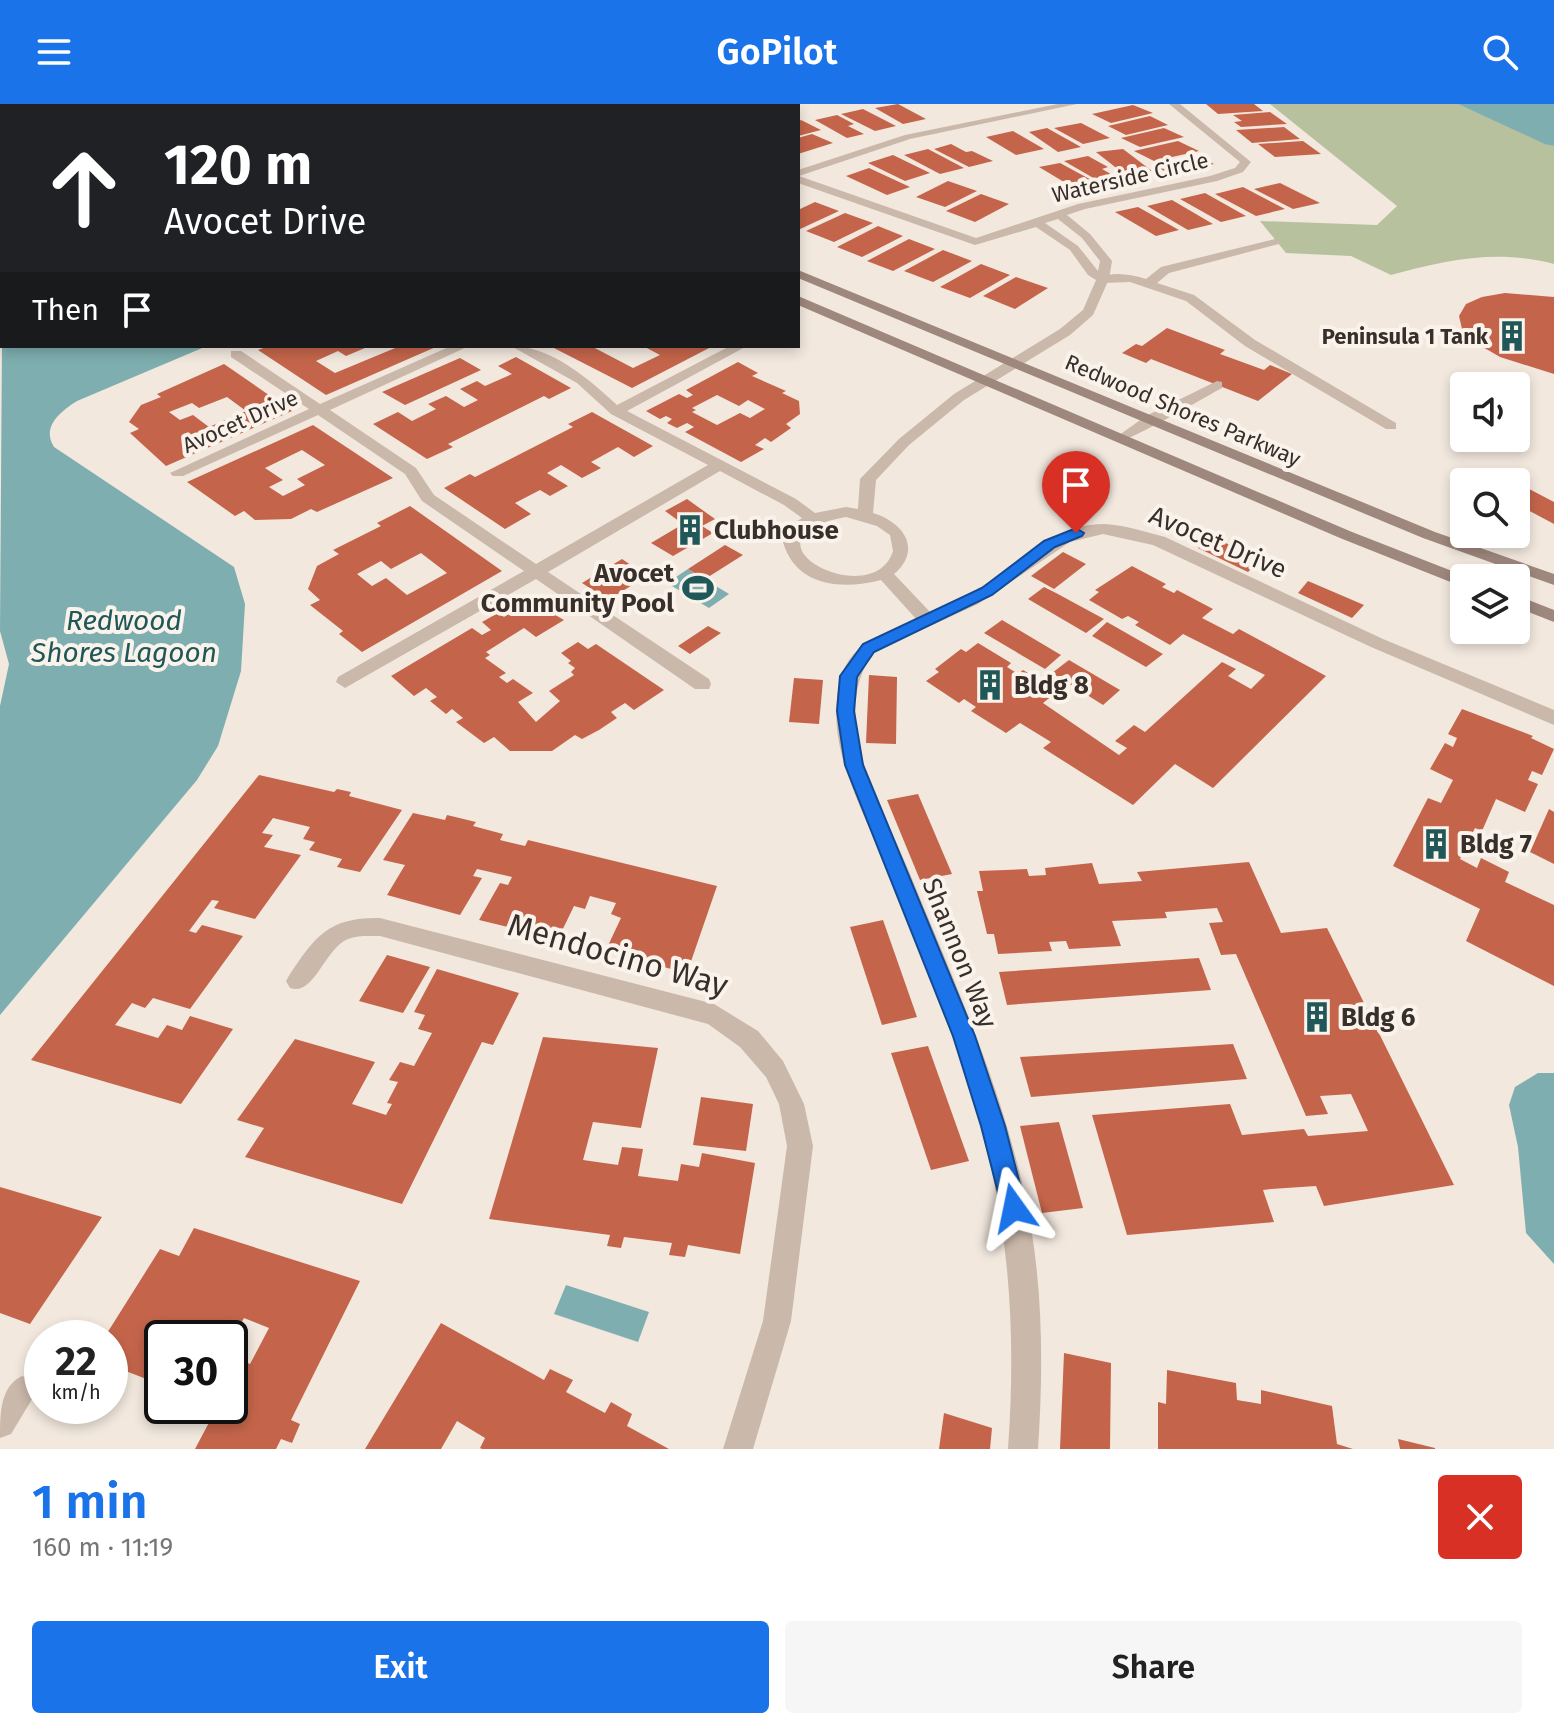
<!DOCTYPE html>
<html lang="en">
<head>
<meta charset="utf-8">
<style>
  :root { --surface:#fff; --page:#f6f6f6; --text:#222; --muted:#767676; --accent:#1a73e8 }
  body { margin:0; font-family:"Fira Sans",sans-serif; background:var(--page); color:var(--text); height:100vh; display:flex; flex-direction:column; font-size:30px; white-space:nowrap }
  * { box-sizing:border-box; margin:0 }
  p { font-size:26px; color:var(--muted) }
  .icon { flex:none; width:44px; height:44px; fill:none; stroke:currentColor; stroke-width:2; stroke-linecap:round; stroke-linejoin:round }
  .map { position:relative; height:1345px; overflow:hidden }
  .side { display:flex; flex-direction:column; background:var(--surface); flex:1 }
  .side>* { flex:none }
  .banner { position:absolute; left:0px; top:0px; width:800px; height:244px; box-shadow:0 4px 12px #0003; background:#202124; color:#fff; overflow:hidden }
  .fabs { position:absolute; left:1450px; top:268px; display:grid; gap:16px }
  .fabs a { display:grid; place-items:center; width:80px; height:80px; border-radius:8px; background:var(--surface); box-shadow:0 4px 12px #0003; font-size:40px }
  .speed { position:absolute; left:24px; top:1216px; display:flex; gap:16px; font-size:40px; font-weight:700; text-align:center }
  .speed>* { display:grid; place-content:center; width:104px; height:104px; border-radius:50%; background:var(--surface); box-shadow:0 4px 12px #0003; line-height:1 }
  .speed small { font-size:20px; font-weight:400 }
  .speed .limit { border:4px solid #111; border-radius:12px; background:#fff; color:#111 }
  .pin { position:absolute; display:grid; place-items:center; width:68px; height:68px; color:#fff; margin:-82px -34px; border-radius:50% 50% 50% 0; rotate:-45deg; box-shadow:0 0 8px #0007 }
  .pin .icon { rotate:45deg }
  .me { position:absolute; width:88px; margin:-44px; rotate:348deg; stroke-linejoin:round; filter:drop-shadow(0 0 6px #0008) }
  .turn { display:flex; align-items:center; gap:28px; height:168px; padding:0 32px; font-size:36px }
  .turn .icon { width:104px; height:104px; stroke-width:2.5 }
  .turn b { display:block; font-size:56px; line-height:68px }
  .then { display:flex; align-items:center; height:76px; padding:0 32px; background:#0003; gap:16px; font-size:30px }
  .round { display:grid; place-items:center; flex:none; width:84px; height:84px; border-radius:8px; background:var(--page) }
  .overview { display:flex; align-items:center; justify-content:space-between; height:136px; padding:0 32px }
  h1 { font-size:48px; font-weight:600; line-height:60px; color:var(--accent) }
  .action { display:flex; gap:16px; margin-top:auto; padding:16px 32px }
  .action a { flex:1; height:92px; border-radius:8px; background:var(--accent); color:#fff; font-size:32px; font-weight:600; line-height:92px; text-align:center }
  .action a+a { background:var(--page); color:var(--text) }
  header { display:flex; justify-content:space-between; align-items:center; height:104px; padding:0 32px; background:var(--accent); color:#fff; font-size:36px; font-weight:600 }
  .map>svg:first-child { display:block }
</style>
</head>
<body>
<header><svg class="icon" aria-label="menu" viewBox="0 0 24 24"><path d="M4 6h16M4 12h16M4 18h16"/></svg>GoPilot<svg class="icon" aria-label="search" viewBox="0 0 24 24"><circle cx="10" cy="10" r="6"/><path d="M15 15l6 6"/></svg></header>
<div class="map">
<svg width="1554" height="1345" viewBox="0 0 1554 1345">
  <rect width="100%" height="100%" fill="#f2e8de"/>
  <path fill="#b7c19e" d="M1270 0H1458L1554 42V160C1496 145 1448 156 1391 171L1351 152 1286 149 1260 117 1377 121 1397 102Z"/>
  <g fill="#7eaeaf">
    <polygon points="1458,0 1554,0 1554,42 1545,40"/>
    <path d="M2 235V242H207L77 297C61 307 41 323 54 343L234 463 245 500 241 567 218 642 197 676 0 911V602L9 560 0 527Z"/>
    <polygon points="688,465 729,490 709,504 667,479"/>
    <polygon points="1538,969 1554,969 1554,1160 1526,1129 1518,1043 1509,1001 1515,983"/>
    <polygon points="566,1181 649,1208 638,1238 554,1210"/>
  </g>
  <g fill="#c4654b" fill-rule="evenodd">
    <polygon points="898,0 926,15 903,20 875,4"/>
    <polygon points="1206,0 1254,0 1263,7 1218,10"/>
    <polygon points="1133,1 1153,9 1111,19 1092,10"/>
    <polygon points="863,5 896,22 875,27 841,10"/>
    <polygon points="1270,8 1287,20 1241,23 1234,18 1242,17 1233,11"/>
    <polygon points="837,11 854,20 848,22 864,30 847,34 815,16"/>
    <polygon points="1150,12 1168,21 1126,31 1108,22"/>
    <polygon points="801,16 821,26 798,32 798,17"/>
    <polygon points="1081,19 1110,34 1083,40 1054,24"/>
    <polygon points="1284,23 1300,35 1252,39 1236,26"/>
    <polygon points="1047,24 1081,43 1058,48 1029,28"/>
    <polygon points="1164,24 1184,33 1140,43 1121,34"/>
    <polygon points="1013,27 1044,45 1016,51 986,33"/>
    <polygon points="812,30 833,39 798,50 798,34"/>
    <polygon points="1178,37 1199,47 1154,57 1134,47"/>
    <polygon points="1303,37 1321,50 1275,53 1258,40"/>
    <polygon points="951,40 966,48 972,47 993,57 969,63 934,45"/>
    <polygon points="928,45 964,64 940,70 904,51"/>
    <polygon points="1123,45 1152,67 1124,70 1096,48"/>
    <polygon points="893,51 930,69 905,77 868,59"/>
    <polygon points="1195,51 1214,60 1172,71 1153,61"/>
    <polygon points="1088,52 1108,63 1102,65 1120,75 1102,79 1064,57"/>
    <polygon points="1060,59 1097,79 1074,84 1039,63"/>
    <polygon points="869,64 910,83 887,91 846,72"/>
    <polygon points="948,77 977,87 945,103 916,93"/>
    <polygon points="1280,79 1320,99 1293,105 1254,85"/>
    <polygon points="1243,83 1285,105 1256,112 1215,90"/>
    <polygon points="1205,89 1246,112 1221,118 1180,95"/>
    <polygon points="981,90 1009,100 975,118 946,107"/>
    <polygon points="1172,96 1213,120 1188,126 1147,102"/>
    <polygon points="815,98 839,107 798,126 798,106"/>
    <polygon points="1138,103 1179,126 1156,132 1115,108"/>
    <polygon points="845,109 873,119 834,138 806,127"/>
    <polygon points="878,122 903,132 862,153 837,143"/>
    <polygon points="909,135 935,145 893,167 867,157"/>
    <polygon points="943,146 972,157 933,178 904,167"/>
    <polygon points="981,160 1010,171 970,194 940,183"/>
    <polygon points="1016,173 1048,184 1015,205 983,192"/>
    <polygon points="1505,189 1554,193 1554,270 1500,253 1476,239 1462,225 1459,212 1466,200 1482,193"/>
    <polygon points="1167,224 1225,246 1220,250 1264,266 1270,261 1292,270 1258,297 1151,255 1146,259 1122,249 1136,240 1142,242"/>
    <polygon points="269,242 365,244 346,252 338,247 316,257 335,269 400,242 438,242 326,291 258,246"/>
    <polygon points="550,242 591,242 633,264 660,251 643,242 713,242 632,284"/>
    <polygon points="516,253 571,284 549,295 544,292 448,340 453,343 427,355 373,320 398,308 412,317 436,305 428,300 446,292 464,303 478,296 460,285 477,277 485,282 512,270 498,262"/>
    <polygon points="460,254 481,266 405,301 382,288"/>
    <path d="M738 258 758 269 752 272 786 287 782 289 799 297 800 310 786 320 791 324 771 338 765 334 755 341 764 345 741 358 685 328 694 323 687 319 677 324 667 319 672 315 666 312 660 315 646 307 679 290 687 294 693 291 686 286ZM717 291 739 302 748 296 765 305 750 314 740 309 717 321 692 308 696 306 692 304Z"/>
    <path d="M224 260 292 307 166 362 130 329 139 325 129 318 141 301 161 293 157 290ZM227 293 246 307 209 323 193 311 180 316 169 308 192 299 199 304Z"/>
    <polygon points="592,308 653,342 634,353 618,343 591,358 601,364 582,374 561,361 547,369 568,382 550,392 540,386 515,399 531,410 505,425 444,384 470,370 475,373 573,323 568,320"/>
    <path d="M313 321 393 374 317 408 311 405 291 415 255 416 244 407 235 412 187 378ZM302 346 325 361 297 375 305 381 283 392 269 383 283 376 265 364Z"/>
    <polygon points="1499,369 1515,378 1481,378"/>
    <polygon points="1516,378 1554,398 1554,420 1522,403 1516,406"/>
    <polygon points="687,395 715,415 702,422 713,429 673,452 651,439 683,420 665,407"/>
    <path d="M410 402 502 467 362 548 339 530 343 527 310 501 320 496 308 485 317 462 339 450 333 446 381 422 377 419ZM421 449 447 469 407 491 386 474 372 482 357 470 381 457 391 465Z"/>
    <polygon points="1210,432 1261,455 1248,468 1198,444"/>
    <polygon points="725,441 743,451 705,475 688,465"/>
    <polygon points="1063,448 1086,460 1054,485 1031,472"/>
    <polygon points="622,455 647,472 608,496 582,479"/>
    <polygon points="1132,462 1166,480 1162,483 1174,489 1177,486 1213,505 1202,514 1233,530 1239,525 1326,572 1213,684 1175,660 1133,701 1043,644 1051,638 1020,619 1006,629 971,607 976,603 964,595 959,599 926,577 939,568 935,565 961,545 966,548 978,539 1011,559 1007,563 1018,570 1023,566 1058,587 1043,599 1119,651 1127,644 1115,637 1134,621 1145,628 1222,558 1236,565 1228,572 1251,585 1265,571 1183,530 1170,541 1135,521 1139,518 1128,512 1122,515 1089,496 1099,488 1095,486"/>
    <polygon points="1308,477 1364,501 1352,514 1298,489"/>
    <polygon points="1044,483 1056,489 1104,515 1086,529 1028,495"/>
    <polygon points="527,491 542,502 535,507 542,512 550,508 564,516 536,533 524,524 486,548 490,551 485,554 506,569 499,573 507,579 513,575 533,589 518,598 536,618 560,597 549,587 574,571 571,568 575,564 568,559 571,557 561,549 578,538 588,545 596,540 664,586 634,606 625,599 611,608 617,614 599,626 582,635 575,631 552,647 510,647 494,633 484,639 456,618 463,614 452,605 446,610 430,597 437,593 426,584 414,592 391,572 472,524 482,531 491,526 482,518 498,509 504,513 513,507 508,503"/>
    <polygon points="1002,516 1061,551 1045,565 984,529"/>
    <polygon points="1107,518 1163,550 1146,563 1092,532"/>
    <polygon points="708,522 721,529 690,550 678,542"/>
    <polygon points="1069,556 1120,586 1103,601 1052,569"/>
    <polygon points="869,571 897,573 896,640 866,639"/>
    <polygon points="794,574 823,576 819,620 789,618"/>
    <polygon points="1462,605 1533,632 1531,634 1554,645 1542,671 1532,667 1528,676 1538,680 1525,708 1496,695 1482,727 1475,724 1460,755 1477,764 1481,754 1509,768 1505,778 1554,801 1554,882 1466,837 1480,805 1393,762 1428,694 1441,699 1453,676 1430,665 1445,639 1453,643 1457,634 1448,630"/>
    <polygon points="259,671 334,688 337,685 351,688 349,692 402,706 360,768 337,763 342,755 309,746 315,738 303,735 310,723 273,714 262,729 273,731 264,743 301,751 255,815 214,804 219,797 212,796 189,827 196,829 202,821 243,832 190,905 153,894 145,904 132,899 115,921 158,934 167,921 182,926 190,912 233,925 181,1000 31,956"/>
    <polygon points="918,690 952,770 920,776 887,696"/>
    <polygon points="1549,705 1554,708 1554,760 1530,748"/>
    <polygon points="413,709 445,716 447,711 476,718 473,722 503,730 500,736 525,742 528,736 717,782 687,869 605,848 621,814 611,810 616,799 590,792 585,805 574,802 558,835 479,816 500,779 508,781 512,773 477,765 473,772 482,774 460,811 387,791 405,761 383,756"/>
    <polygon points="1249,758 1281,829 1327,824 1454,1081 1324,1102 1316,1082 1271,1085 1263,1086 1274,1118 1127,1131 1092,1011 1230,1000 1242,1031 1304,1025 1308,1032 1368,1027 1351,990 1320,992 1328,1010 1306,1012 1236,850 1221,851 1209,819 1223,818 1217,804 1165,808 1167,814 1112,817 1121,842 1069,845 1066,837 1049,838 1052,847 998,850 994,830 987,830 977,787 983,787 979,767 1027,765 1029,772 1046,771 1045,764 1092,759 1099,780 1142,777 1137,768"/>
    <polygon points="883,816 917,913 882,921 850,823"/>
    <polygon points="387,851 430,863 403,909 359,897"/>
    <polygon points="1199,854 1211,886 1007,901 999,868"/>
    <polygon points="437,865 519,889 493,941 482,938 402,1100 245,1053 264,1024 237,1016 295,935 375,958 352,1000 386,1011 392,1000 387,999 398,978 389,976 400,958 414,962 432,929 418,925 425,911 414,908"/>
    <polygon points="543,933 658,944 641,1024 593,1018 583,1056 618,1061 622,1043 643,1045 638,1072 678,1077 681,1060 699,1063 702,1049 755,1059 740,1150 688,1141 685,1153 669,1151 672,1139 624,1133 621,1144 607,1142 610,1131 489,1115"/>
    <polygon points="1233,940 1247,975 1031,993 1020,953"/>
    <polygon points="928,942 969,1057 931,1066 891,949"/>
    <polygon points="701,993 753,1000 746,1047 693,1041"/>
    <polygon points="1059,1018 1083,1104 1042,1109 1020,1022"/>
    <polygon points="0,1083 102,1113 30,1220 0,1209"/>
    <polygon points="194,1124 360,1177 291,1316 300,1320 292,1339 281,1335 276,1345 195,1345 213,1311 203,1307 206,1302 230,1302 230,1282 243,1257 250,1260 269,1224 244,1214 233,1234 220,1229 217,1234 162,1234 162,1281 110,1261 110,1234 104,1234 160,1145 179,1152"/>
    <polygon points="441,1219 544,1276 550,1265 573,1276 566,1288 605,1309 611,1298 632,1310 627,1322 669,1345 482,1345 480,1344 485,1334 457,1317 441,1345 365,1345"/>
    <polygon points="1064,1249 1111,1259 1110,1345 1060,1345"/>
    <polygon points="1167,1266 1236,1279 1237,1296 1261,1300 1261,1286 1332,1302 1337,1340 1353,1345 1158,1345 1158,1298 1166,1300"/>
    <polygon points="944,1309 992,1324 990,1345 939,1345"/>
    <polygon points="1398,1335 1435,1344 1435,1345 1400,1345"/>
  </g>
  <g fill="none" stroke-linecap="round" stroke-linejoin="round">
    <g fill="#cab8aa" fill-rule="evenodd">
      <path d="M1275 135 1281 138 1279 140 1169 169 1157 179 1194 191 1255 236 1396 319V325H1386L1245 242 1186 197 1130 178 1103 179 1097 175C1110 167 1131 170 1146 175L1161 163Z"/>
      <path d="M1217 277 1222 278V284C1205 293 1128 339 1117 337L1115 334 1146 312Z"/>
    </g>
    <g fill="#cab8aa" fill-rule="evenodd">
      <polygon points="9,0 20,0 7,2"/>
      <polygon points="701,0 711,0 713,2 703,2"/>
      <path d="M1058 0H1077L910 35 799 72 976 134 1078 100 1210 72 1235 64 1240 58 1169 0H1180L1251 58 1243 68 1217 77 1085 105 1067 111 1090 130 1112 157 1109 175 1093 211 1070 231 964 296 909 341 876 376 873 409C903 418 923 445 894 470L931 509C955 498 979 485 1001 470 1033 449 1063 419 1105 420 1125 421 1145 428 1165 433L1383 535 1554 606V621L1371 543 1153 441 1103 430 1070 438 978 500 874 548C856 572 853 599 857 629 864 677 889 720 908 765 950 868 997 970 1022 1079 1043 1166 1044 1256 1038 1345H1008C1018 1206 1006 1084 959 952 935 884 907 817 880 749 860 700 831 649 837 594 843 540 874 534 917 516L881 476C842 486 796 483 783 438L791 421 802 414 784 401 720 367 548 468 709 575 711 580 709 585H695L536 475 345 584 336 578 338 573 524 467 422 397 405 370 318 311 183 372H173L170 369 309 305 231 253V247H241L320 300 451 242H469L330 306 416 364 434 391 536 460 708 361 611 310 577 279 511 242C551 242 589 275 617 301L730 242H747L627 307 796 395 815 409 846 403 858 405 860 375 899 335 954 290 1060 225 1083 206 1096 176 1088 171 1070 146 1036 123 975 141 798 79V66L905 31ZM1058 115 1082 134 1100 157 1098 167 1078 142 1045 119ZM846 413 877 422 890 431 893 447C873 511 728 434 846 413Z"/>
      <polygon points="0,72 2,72 0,79"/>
      <rect x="0" y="129" width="2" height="7"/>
      <path d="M380 814 714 900 758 927 783 957 804 1000 813 1042 791 1217 753 1345H723L763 1217 787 1042 779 1000 766 973 740 943 708 920 380 832C370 832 358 831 348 835 324 845 314 893 290 884L286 877 290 870C316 831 330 813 380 814Z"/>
      <path d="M22 1272 33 1276 37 1287 11 1330 0 1334C0 1309 0 1283 22 1272Z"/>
    </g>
    <g fill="#9e877c" fill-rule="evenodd">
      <polygon points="0,0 5,0 7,2 0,5"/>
      <polygon points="157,0 194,0 196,2 159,2"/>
      <polygon points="798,166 1435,428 1554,470 1554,481 1423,434 798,174"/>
      <polygon points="798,192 1352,428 1470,474 1464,474 1464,482 1458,481 1340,434 798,201"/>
      <polygon points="1516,491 1554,506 1554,518 1516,503"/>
    </g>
  </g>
  <polygon fill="#1a73e8" stroke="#114b97" stroke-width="2" points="1076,424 1084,429 1082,432 1055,443 992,491 874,548 857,573 854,607 863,661 975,932 1005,1022 1026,1104 1022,1113 1014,1116 1005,1113 1002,1104 981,1022 953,932 845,661 837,607 840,572 863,540 982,484 1044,437"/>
  <defs>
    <symbol id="building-bare" viewBox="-9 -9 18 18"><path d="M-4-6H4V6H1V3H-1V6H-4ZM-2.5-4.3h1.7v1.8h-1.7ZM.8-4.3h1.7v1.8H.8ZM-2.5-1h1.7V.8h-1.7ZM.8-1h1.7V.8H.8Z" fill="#205759" stroke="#faf3eb" stroke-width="2.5" paint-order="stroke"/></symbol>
    <symbol id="stadium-bare" viewBox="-9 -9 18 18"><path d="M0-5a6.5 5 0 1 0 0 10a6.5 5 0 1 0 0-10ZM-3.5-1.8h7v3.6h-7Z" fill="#205759" stroke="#faf3eb" stroke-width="2.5" paint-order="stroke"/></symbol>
  </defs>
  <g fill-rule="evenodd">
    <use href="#building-bare" x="1490" y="210" width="44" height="44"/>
    <use href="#building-bare" x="668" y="404" width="44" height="44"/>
    <use href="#stadium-bare" x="676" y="462" width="44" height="44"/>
    <use href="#building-bare" x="968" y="559" width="44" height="44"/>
    <use href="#building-bare" x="1414" y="718" width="44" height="44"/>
    <use href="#building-bare" x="1295" y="891" width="44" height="44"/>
  </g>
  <g text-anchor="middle" stroke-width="8" stroke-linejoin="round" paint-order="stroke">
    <g font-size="22" fill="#382e2a" stroke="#faf3eb">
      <text transform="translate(1130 73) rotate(-13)" y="8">Waterside Circle</text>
      <text transform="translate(1183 306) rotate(23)" y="8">Redwood Shores Parkway</text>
      <text transform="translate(240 317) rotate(-24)" y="8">Avocet Drive</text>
    </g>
    <g font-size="22" font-weight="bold" fill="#382e2a" stroke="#faf3eb" text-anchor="end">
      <text x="1488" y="240">Peninsula 1 Tank</text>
    </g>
    <g font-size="26" font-weight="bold" fill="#382e2a" stroke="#faf3eb" text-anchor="start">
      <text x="714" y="435">Clubhouse</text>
      <text x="674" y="478" text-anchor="end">Avocet<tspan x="674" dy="30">Community Pool</tspan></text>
      <text x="1014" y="590">Bldg 8</text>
      <text x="1460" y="749">Bldg 7</text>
      <text x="1341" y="922">Bldg 6</text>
    </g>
    <g font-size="26" fill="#382e2a" stroke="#faf3eb">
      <text transform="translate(1218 438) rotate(23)" y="9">Avocet Drive</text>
      <text transform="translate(960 849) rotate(68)" y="9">Shannon Way</text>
    </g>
    <g font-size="28" font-style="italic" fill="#205759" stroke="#faf3eb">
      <text x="124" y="526">Redwood<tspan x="124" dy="32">Shores Lagoon</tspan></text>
    </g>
    <g font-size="32" fill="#382e2a" stroke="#faf3eb">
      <text transform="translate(618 851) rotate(16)" y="11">Mendocino Way</text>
    </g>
  </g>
</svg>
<div class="fabs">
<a><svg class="icon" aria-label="sound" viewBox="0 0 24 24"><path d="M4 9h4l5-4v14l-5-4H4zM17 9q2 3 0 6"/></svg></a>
<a><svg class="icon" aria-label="search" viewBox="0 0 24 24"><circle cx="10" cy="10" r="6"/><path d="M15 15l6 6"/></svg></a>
<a><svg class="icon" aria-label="layers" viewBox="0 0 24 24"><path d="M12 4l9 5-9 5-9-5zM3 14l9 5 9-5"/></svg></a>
</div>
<div class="speed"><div>22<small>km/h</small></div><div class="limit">30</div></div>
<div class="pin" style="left:1076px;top:429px;background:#d93025"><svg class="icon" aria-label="arrive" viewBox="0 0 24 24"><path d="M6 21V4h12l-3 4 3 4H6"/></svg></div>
<svg class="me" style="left:1014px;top:1104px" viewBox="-20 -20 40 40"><path d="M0-17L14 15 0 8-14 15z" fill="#1a73e8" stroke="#fff" stroke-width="4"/></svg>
<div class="banner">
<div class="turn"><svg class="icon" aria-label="ahead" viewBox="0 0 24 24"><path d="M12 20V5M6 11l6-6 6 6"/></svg><div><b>120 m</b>Avocet Drive</div></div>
<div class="then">Then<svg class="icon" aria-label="arrive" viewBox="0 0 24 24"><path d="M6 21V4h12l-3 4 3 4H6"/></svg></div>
</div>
</div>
<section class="side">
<div class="overview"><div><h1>1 min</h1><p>160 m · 11:19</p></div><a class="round" style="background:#d93025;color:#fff"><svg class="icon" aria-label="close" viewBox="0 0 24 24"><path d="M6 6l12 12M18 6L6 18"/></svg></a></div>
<div class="action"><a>Exit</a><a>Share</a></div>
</section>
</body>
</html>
